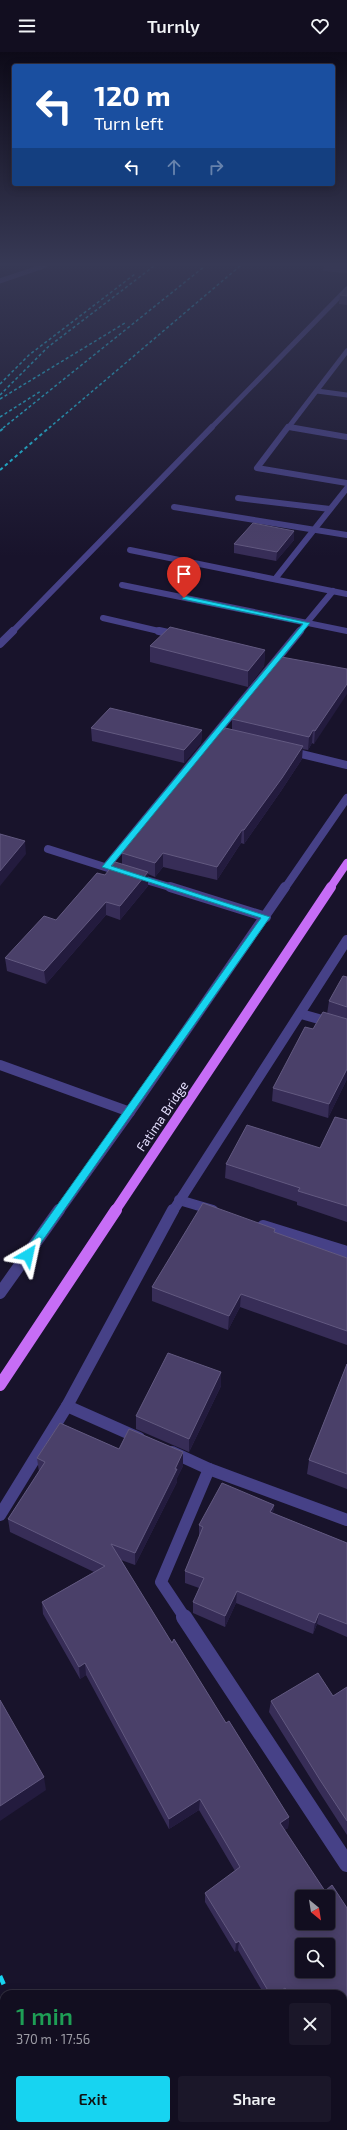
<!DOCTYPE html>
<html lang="en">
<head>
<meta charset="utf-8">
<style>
  :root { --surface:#120e20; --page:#1b1729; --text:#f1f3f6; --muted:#9c9ca5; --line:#312e3e; --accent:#17d4f1 }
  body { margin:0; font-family:"Exo 2",sans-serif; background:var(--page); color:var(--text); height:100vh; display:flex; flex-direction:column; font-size:15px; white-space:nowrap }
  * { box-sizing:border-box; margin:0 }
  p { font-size:13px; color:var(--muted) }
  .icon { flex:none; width:22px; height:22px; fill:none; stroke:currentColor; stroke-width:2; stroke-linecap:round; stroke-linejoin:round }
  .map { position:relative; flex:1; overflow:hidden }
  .side { position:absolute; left:0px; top:1938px; width:347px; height:140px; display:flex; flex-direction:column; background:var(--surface); border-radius:12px 12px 0 0; box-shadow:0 2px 10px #0003,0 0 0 1px var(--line) }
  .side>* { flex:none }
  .banner { position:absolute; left:12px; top:12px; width:323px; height:122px; border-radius:4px; box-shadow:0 2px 10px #0003,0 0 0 1px var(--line); background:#1a4fa0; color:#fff; overflow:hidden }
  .needle { width:26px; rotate:150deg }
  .controls { position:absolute; left:295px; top:1838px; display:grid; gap:8px }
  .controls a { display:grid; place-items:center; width:40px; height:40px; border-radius:4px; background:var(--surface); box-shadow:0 2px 10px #0003,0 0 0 1px var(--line); font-size:20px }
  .pin { position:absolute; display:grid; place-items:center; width:34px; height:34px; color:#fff; margin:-41px -17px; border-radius:50% 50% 50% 0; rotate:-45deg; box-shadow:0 0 4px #0007 }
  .pin .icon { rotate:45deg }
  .me { position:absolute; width:44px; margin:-22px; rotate:36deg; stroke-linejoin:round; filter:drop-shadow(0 0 3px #0008) }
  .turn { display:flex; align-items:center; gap:14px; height:84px; padding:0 16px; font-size:18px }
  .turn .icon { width:52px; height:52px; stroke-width:2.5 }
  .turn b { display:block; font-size:28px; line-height:34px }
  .lanes { display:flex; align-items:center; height:38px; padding:0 16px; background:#0003; justify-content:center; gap:20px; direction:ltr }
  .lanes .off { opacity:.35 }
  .round { display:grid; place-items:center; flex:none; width:42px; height:42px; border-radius:4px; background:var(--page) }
  .head { display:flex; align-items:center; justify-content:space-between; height:68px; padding:0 16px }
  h1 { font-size:24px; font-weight:600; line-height:30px; color:#1e9e55 }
  .button { display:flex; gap:8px; margin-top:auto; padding:8px 16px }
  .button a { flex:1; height:46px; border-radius:4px; background:var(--accent); color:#111; font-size:16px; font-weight:600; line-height:46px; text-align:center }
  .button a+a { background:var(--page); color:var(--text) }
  header { display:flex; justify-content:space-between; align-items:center; height:52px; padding:0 16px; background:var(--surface); font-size:18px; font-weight:600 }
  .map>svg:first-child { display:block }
</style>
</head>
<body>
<header><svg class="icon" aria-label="menu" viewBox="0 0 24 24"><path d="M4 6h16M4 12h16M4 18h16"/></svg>Turnly<svg class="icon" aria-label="heart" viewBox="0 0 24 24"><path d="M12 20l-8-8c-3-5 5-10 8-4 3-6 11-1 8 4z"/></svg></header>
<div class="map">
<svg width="347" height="2078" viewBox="0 0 347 2078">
  <rect width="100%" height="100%" fill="#18132b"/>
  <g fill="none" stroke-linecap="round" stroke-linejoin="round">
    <g stroke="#464187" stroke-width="5">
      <polyline points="0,229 44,214"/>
      <polyline points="317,339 347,343"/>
      <polyline points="288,375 295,376"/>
      <polyline points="211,376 347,237"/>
      <polyline points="288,376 347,299"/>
    </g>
    <g stroke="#464187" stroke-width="6">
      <polyline points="288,375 257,416 347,431"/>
      <polyline points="289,375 347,385"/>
      <polyline points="238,446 330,457"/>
      <polyline points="174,455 347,483"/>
      <polyline points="130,498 347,542"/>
      <polyline points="275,527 347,436"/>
      <polyline points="122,533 347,579"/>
      <polyline points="103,566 163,580"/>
      <polyline points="12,580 212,375"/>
      <polyline points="299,580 333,539"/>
    </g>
    <g stroke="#464187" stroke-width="8">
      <polyline points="159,579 177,583"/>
      <polyline points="0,592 13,579"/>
      <polyline points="289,699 347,713"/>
      <polyline points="48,797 111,817"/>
      <polyline points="106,815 300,579"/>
      <polyline points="136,825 173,836"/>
      <polyline points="285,836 347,746"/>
    </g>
    <g stroke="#464187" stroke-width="10">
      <polyline points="170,835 266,865"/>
      <polyline points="301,962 347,975"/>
      <polyline points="0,1013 130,1060"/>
      <polyline points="179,1148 213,1158"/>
      <polyline points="59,1159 130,1060 285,835"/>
      <polyline points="173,1159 347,888"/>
    </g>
    <g stroke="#464187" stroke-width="12">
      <polyline points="263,1174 347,1200"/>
      <polyline points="0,1241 59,1158"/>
      <polyline points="67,1354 139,1386"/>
      <polyline points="172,1400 209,1417 347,1468"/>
      <polyline points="0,1463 67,1354 173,1158"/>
      <polyline points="185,1566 161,1530 209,1417"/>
    </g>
    <polyline stroke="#464187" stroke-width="16" points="184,1565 347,1812"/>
    <polyline stroke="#c76df6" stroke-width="8" points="330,836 347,811"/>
    <polyline stroke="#c76df6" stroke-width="10" points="115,1159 331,835"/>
    <polyline stroke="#c76df6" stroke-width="12" points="0,1333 116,1158"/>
    <g stroke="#17d4f1" stroke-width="1.5" stroke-dasharray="3 2.5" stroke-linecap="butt">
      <polyline points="0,332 29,303 135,222"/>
      <polyline points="0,343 48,295 154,214"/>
      <polyline points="0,347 125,271"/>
      <polyline points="0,365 41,339"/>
      <polyline points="3,376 205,214"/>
      <polyline points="49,376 240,214"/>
    </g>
    <g stroke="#17d4f1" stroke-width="2" stroke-dasharray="3.5 3" stroke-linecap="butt">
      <polyline points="0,379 5,375"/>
      <polyline points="0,418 50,375"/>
    </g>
    <g stroke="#17d4f1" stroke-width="4.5" stroke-dasharray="9 8" stroke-linecap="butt">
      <polyline points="0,1924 8,1942"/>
      <polyline points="0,2015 4,2025"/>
      <polyline points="29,2074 31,2078"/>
      <polyline points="73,2074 75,2078"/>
    </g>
  </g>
  <g fill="#372d57" fill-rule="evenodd">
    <polygon points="324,214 347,214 347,221 323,219"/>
    <polygon points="347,235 347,253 339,252 340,243"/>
    <polygon points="294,488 276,509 234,501 234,492"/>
    <polygon points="150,594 265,598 264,614 248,635 150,610"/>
    <polygon points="347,617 314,692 312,691 308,698 302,697 302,707 281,739 244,792 241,791 217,828 163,815 155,825 148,822 148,834 120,868 106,863 46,932 7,919 5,906 56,868 105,823 122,812 122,801 196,706 196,701 224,678 232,677 232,667 259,630 259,625"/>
    <polygon points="91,676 202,678 201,691 184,711 92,689"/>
    <polygon points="347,925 347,1027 328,1066 272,1049 273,1036 313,977 327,962 329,949"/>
    <polygon points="347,1068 347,1170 297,1153 297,1150 225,1126 226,1112 320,1096"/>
    <polygon points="275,1181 347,1206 347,1293 240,1255 228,1278 152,1249 152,1235"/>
    <polygon points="347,1312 347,1437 307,1422 309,1408"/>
    <polygon points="221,1320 221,1334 189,1400 136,1377 136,1364"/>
    <path d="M60 1371 119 1397 129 1377 183 1400V1414L177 1426V1430L135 1513 121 1508 172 1591 174 1587 226 1671 229 1669 289 1765 288 1776 284 1778 325 1839 332 1833 347 1856V2078H339L337 2074H343V1942H264L238 1898 235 1900 205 1850V1841L235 1819 199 1758 169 1777 86 1623 80 1627 43 1562 42 1550 94 1520 10 1480 8 1467 39 1420 37 1406ZM302 1845H328V1871H302ZM302 1893H328V1919H302Z"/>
    <polygon points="274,1453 273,1461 347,1491 347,1585 317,1572 313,1582 236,1551 225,1575 193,1561 193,1550 199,1536 185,1531 185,1519 199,1486 199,1473"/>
    <polygon points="347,1635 347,1783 318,1738 269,1660 271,1649 333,1644"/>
  </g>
  <g fill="#231b3e">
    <polygon points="294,479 294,488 276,509 277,500"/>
    <polygon points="265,598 264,614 248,635 248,619"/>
    <polygon points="347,632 347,642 314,692 315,679"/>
    <polygon points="202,678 201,691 184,711 184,698"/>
    <polygon points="313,678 312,691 308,698 309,685"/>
    <polygon points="303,694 302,707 281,739 244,792 244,778"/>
    <polygon points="242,778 241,791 217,828 217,815"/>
    <polygon points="25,789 26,802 0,834 0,819"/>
    <polygon points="163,801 163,815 155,825 155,811"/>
    <polygon points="148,820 148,834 120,868 120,854"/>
    <polygon points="106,850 106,863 46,932 44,919"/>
    <polygon points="347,1017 347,1027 328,1066 329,1052"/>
    <polygon points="241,1242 240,1255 228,1278 229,1264"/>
    <polygon points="221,1320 221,1334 189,1400 189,1387"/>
    <polygon points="183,1400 183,1414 177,1426 177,1430 135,1513 135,1501"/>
    <polygon points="274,1453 272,1466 270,1460"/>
    <polygon points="237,1539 236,1551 225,1575 225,1564"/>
    <polygon points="319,1561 317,1572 313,1582 315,1571"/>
    <polygon points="85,1611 86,1623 80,1627 79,1615"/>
    <polygon points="44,1725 46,1738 0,1769 0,1754"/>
    <polygon points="200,1747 199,1758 169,1777 169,1767"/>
    <polygon points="289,1765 288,1776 278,1782 280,1771"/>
    <polygon points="239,1889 238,1898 235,1900 236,1891"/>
    <polygon points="285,1936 283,1942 276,1942"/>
  </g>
  <g fill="#4a4069" stroke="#625980" fill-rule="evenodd">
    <polygon points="347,235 347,244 340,243"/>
    <polygon points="253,471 294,479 277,500 234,492"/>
    <polygon points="170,575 265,598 248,619 150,594"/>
    <polygon points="276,604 347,617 347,632 315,679 313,678 309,685 232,667 263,625 259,625"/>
    <polygon points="110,656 202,678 184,698 91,676"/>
    <polygon points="219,676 224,678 225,676 303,694 282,726 244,778 242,778 217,815 163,801 155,811 122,801 199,702 196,701"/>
    <polygon points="0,782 25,789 0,819"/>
    <polygon points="115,810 148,820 120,854 106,850 44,919 5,906 44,864 56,868 97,821 105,823"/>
    <polygon points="343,924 347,925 347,955 329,949"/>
    <polygon points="323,960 347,967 347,1017 329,1052 273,1036 305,975 313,977"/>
    <polygon points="335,1065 347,1068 347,1154 298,1139 300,1136 226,1112 247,1073 320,1096"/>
    <polygon points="203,1151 275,1177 274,1180 347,1206 347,1279 241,1242 229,1264 152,1235"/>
    <polygon points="168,1301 221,1320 189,1387 136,1364"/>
    <polygon points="347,1312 347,1422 309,1408"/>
    <path d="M60 1371 119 1397 129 1377 183 1400 175 1417H177L135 1501 111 1492 172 1591 174 1587 226 1671 229 1669 289 1765 280 1771 325 1839 332 1833 347 1856V2078H346L343 2073V1942H289L285 1936 276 1942H270L239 1889 236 1891 205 1841 240 1815 200 1747 169 1767 85 1611 79 1615 42 1550 105 1514 8 1467 45 1410 37 1406ZM302 1845H328V1871H302ZM302 1893H328V1919H302Z"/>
    <polygon points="222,1431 274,1453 270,1460 347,1491 347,1572 319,1561 315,1571 237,1539 225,1564 193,1550 204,1526 185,1519 203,1475 199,1473"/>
    <polygon points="318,1621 333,1644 347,1635 347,1769 320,1728 271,1649"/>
    <polygon points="0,1648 44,1725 0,1754"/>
  </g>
  <linearGradient id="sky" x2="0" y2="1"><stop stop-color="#0d0a18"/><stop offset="0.42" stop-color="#373955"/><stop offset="1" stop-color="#373955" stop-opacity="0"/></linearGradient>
  <rect width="347" height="505" fill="url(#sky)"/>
  <polygon fill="#17d4f1" stroke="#0f8a9d" points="184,544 310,571 111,814 270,865 31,1205 24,1205 24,1200 261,866 102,815 303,572 182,547"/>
  <g text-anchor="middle" stroke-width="4" stroke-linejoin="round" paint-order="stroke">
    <g font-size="13" fill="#e4dffd" stroke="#18132b">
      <text transform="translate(162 1064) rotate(-56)" y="5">Fatima Bridge</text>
    </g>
  </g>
</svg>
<div class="controls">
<a><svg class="needle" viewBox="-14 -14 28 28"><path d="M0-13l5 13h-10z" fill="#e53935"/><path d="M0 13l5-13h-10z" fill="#9c9ca5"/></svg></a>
<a><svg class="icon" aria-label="search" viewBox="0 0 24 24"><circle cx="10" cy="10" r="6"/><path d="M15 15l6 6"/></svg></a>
</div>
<div class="pin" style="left:184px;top:546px;background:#d93025"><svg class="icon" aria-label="arrive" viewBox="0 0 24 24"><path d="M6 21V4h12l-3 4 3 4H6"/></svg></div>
<svg class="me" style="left:28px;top:1203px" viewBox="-20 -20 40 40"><path d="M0-17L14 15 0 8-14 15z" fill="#17d4f1" stroke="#fff" stroke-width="4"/></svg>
<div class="banner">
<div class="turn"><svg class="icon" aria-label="left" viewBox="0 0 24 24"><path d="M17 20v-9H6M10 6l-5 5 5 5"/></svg><div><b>120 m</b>Turn left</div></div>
<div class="lanes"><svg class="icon" aria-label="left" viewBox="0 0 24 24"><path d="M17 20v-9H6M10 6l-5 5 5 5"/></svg><svg class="icon off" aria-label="ahead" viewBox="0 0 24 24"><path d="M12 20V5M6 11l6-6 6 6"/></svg><svg class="icon off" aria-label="right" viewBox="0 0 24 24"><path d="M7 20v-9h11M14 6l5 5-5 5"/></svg></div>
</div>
<section class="side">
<div class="head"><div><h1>1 min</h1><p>370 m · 17:56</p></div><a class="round"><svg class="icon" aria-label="close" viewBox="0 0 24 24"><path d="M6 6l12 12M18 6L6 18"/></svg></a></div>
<div class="button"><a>Exit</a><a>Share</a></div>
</section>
</div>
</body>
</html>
